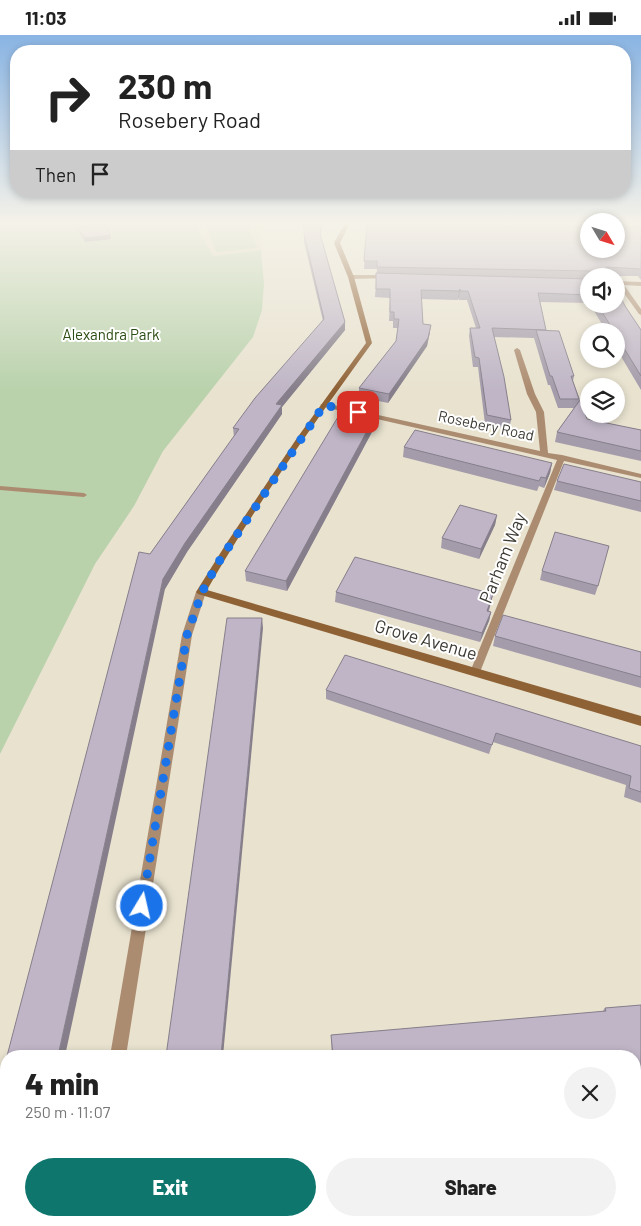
<!DOCTYPE html>
<html lang="en">
<head>
<meta charset="utf-8">
<style>
  :root { --surface:#fff; --page:#f2f2f2; --text:#222; --muted:#767676; --accent:#0f766e }
  body { margin:0; font-family:Barlow,sans-serif; background:var(--page); color:var(--text); height:100vh; display:flex; flex-direction:column; font-size:19px; white-space:nowrap }
  * { box-sizing:border-box; margin:0 }
  p { font-size:16px; color:var(--muted) }
  .icon { flex:none; width:28px; height:28px; fill:none; stroke:currentColor; stroke-width:2; stroke-linecap:round; stroke-linejoin:round }
  .map { position:relative; flex:1; overflow:hidden }
  .sheet { position:absolute; left:0px; top:1015px; width:641px; height:176px; display:flex; flex-direction:column; background:var(--surface); border-radius:20px 20px 0 0; box-shadow:0 2px 8px #0003 }
  .sheet>* { flex:none }
  .hud { position:absolute; left:10px; top:10px; width:621px; height:152px; border-radius:20px; box-shadow:0 2px 8px #0003; background:#fff; color:var(--text); overflow:hidden }
  .needle { width:32px; rotate:128deg }
  .controls { position:absolute; left:580px; top:178px; display:grid; gap:10px }
  .controls a { display:grid; place-items:center; width:45px; height:45px; border-radius:50%; background:var(--surface); box-shadow:0 2px 8px #0003; font-size:25px }
  .pin { position:absolute; display:grid; place-items:center; width:42px; height:42px; color:#fff; margin:-21px; border-radius:10px; box-shadow:0 2px 8px #0006 }
  .me { position:absolute; width:55px; margin:-28px; rotate:9deg; stroke-linejoin:round; filter:drop-shadow(0 0 4px #0008) }
  .turn { display:flex; align-items:center; gap:18px; height:105px; padding:0 25px; font-size:22px }
  .turn .icon { width:65px; height:65px; stroke-width:2.5 }
  .turn b { display:block; font-size:35px; line-height:42px }
  .then { display:flex; align-items:center; height:48px; padding:0 25px; background:#0003; gap:10px; font-size:19px }
  .round { display:grid; place-items:center; flex:none; width:52px; height:52px; border-radius:26px; background:var(--page) }
  .head { display:flex; align-items:center; justify-content:space-between; height:85px; padding:0 25px }
  h1 { font-size:30px; font-weight:800; line-height:38px }
  .button { display:flex; gap:10px; margin-top:auto; padding:10px 25px }
  .button a { flex:1; height:58px; border-radius:30px; background:var(--accent); color:#fff; font-size:20px; font-weight:800; line-height:58px; text-align:center }
  .button a+a { background:var(--page); color:var(--text) }
  .status { display:flex; justify-content:space-between; align-items:center; height:35px; padding:0 25px; background:var(--surface); direction:ltr }
  .status svg { height:14px; fill:currentColor }
  .map>svg:first-child { display:block }
</style>
</head>
<body>
<div class="status"><b>11:03</b><svg viewBox="0 0 49 12"><path d="M0 12V9h3v3zM5 12V6h3v6zM10 12V3h3v9zM15 12V0h3v12zM26 1h20v11H26zM47 4h2v5h-2z"/></svg></div>
<div class="map">
<svg width="641" height="1191" viewBox="0 0 641 1191">
  <rect width="100%" height="100%" fill="#e8e2cf"/>
  <polygon fill="#e0d7bd" points="194,188 270,188 264,192 260,199 261,215 213,221"/>
  <g fill="#b9d2ac">
    <polygon points="12,188 194,188 213,221 261,215 264,249 262,275 253,302 163,416 134,471 95,529 0,719 0,192"/>
    <polygon points="205,188 264,188 247,191 258,213 216,217"/>
  </g>
  <g fill="none" stroke-linecap="round" stroke-linejoin="round">
    <polygon fill="#ac8c70" fill-rule="evenodd" points="0,451 84,458 87,460 84,462 0,455"/>
    <g fill="#ac8c70" fill-rule="evenodd">
      <polygon points="390,240 392,241 392,243 351,244 348,242 351,240"/>
      <polygon points="616,246 641,247 641,251 624,250 641,274 641,280 639,279 618,250 616,250"/>
      <polygon points="517,313 520,315 535,359 544,377 548,418 562,420 641,439 641,443 564,426 480,637 479,640 471,640 470,637 557,425 324,372 320,370 324,368 540,416 536,377 527,359 514,315"/>
      <polygon points="201,554 206,557 192,600 126,1021 110,1021 182,600 196,557"/>
      <polygon points="641,1132 641,1148 635,1149 635,1133"/>
      <polygon points="82,1185 106,1185 103,1191 85,1191"/>
    </g>
    <path fill="#8f6236" fill-rule="evenodd" d="M345 188H350L340 208 354 242 372 308C314 388 256 470 207 555L641 681V691L198 559 196 557 226 509 297 403 366 308 348 242 334 208Z"/>
  </g>
  <g fill="#a49caa">
    <polygon points="322,188 321,201 345,287 345,295 282,372 282,379 187,517 165,554 150,519 234,402 233,393 323,286 304,207 304,199"/>
    <polygon points="367,188 641,188 641,245 638,241 610,241 611,241 589,241 589,268 540,267 546,295 574,341 573,346 587,384 641,395 641,426 555,407 557,397 574,373 558,373 550,350 548,350 534,303 494,302 511,385 509,394 485,389 478,332 473,332 469,301 470,293 476,293 467,265 459,265 459,262 458,265 421,264 423,289 430,298 427,311 388,368 359,362 359,353 396,306 398,293 393,293 393,286 389,286 390,263 375,262 377,234 364,234"/>
    <polygon points="75,189 110,200 111,204 85,207 76,193"/>
    <polygon points="590,269 616,269 625,271 641,295 641,355 616,313 616,296 606,296"/>
    <polygon points="373,395 287,556 246,546 245,536"/>
    <polygon points="404,412 552,428 550,438 544,453 539,451 537,456 403,422"/>
    <polygon points="557,446 641,447 641,477 554,455"/>
    <polygon points="497,480 495,490 479,524 441,513 442,503"/>
    <polygon points="542,536 598,551 595,560 540,545"/>
    <polygon points="336,557 493,559 489,576 491,577 489,586 480,607 335,567"/>
    <polygon points="495,601 641,617 641,653 493,611"/>
    <polygon points="326,655 641,711 641,768 624,762 626,750 493,707 489,719 326,664"/>
    <polygon points="641,970 641,1058 635,1059 635,1021 332,1021 331,1000 602,977 605,973"/>
  </g>
  <g fill="#867f8b">
    <polygon points="110,200 111,204 85,207 84,203"/>
    <polygon points="460,254 459,262 458,265 459,256"/>
    <polygon points="345,287 345,295 282,372 282,379 187,517 165,554 65,1021 58,1021 163,544 185,508 276,369"/>
    <polygon points="431,290 427,311 388,368 389,359"/>
    <polygon points="373,385 373,395 287,556 286,546"/>
    <polygon points="552,428 550,438 544,453 546,443"/>
    <polygon points="497,480 495,490 479,524 481,514"/>
    <polygon points="493,559 491,568 485,585 487,576"/>
    <polygon points="491,577 489,586 480,607 482,598"/>
    <polygon points="262,583 263,593 223,1021 221,1021"/>
    <polygon points="23,1185 30,1185 29,1191 21,1191"/>
  </g>
  <g fill="#bfb5c6" stroke="#867f8b">
    <polygon points="80,188 104,188 110,200 84,203 75,189"/>
    <polygon points="304,188 322,188 320,199 345,287 276,369 282,370 185,508 163,544 58,1021 7,1021 139,517 150,519 239,394 233,393 255,363 324,284 304,199"/>
    <polygon points="367,188 589,188 589,214 616,214 616,188 641,188 641,234 606,232 611,241 592,241 593,238 591,236 377,232 377,226 364,226"/>
    <polygon points="376,238 589,244 589,260 538,258 546,295 492,293 504,342 511,385 487,380 479,323 475,322 470,293 480,293 468,256 460,256 460,254 459,256 421,255 423,289 431,290 428,303 389,359 359,353 396,306 399,284 394,284 394,277 390,277 390,254 376,254"/>
    <polygon points="616,253 625,271 641,295 641,341 616,300 616,296 614,296 597,269 616,269"/>
    <polygon points="536,295 559,296 574,341 571,341 579,364 560,364 552,341 550,341"/>
    <polygon points="580,365 587,384 641,395 641,416 557,397"/>
    <polygon points="341,377 373,385 286,546 245,536"/>
    <polygon points="415,395 552,428 546,443 541,442 539,446 404,412"/>
    <polygon points="564,429 641,447 641,466 557,446"/>
    <polygon points="460,470 497,480 481,514 442,503"/>
    <polygon points="555,497 609,511 598,551 542,536"/>
    <polygon points="355,522 493,559 487,576 491,577 482,598 336,557"/>
    <polygon points="503,580 641,617 641,642 495,601"/>
    <polygon points="227,583 262,583 221,1021 166,1021"/>
    <polygon points="345,620 641,711 641,757 629,753 631,741 496,698 492,710 326,655"/>
    <polygon points="641,970 641,1054 635,1054 635,1021 333,1021 331,1000 606,976 605,973"/>
    <polygon points="6,1024 6,1185 23,1185 21,1191 0,1191 0,1048"/>
  </g>
  <linearGradient id="sky" x2="0" y2="1"><stop stop-color="#89b4e3"/><stop offset="0.53" stop-color="#f5f2e9"/><stop offset="1" stop-color="#f5f2e9" stop-opacity="0"/></linearGradient>
  <rect width="641" height="355" fill="url(#sky)"/>
  <g fill="none" stroke-linecap="round" stroke-linejoin="round">
    <polyline stroke="#1a73e8" stroke-width="9" stroke-dasharray="0 16.2" points="142,871 187,600 202,557 218,528 324,370 358,377"/>
  </g>
  <g text-anchor="middle" stroke-width="4" stroke-linejoin="round" paint-order="stroke">
    <g font-size="15" fill="#2b4c12" stroke="#fff">
      <text x="111" y="305">Alexandra Park</text>
    </g>
    <g font-size="15" fill="#3d3a33" stroke="#fff">
      <text transform="translate(486 391) rotate(12)" y="5">Rosebery Road</text>
    </g>
    <g font-size="18" fill="#3d3a33" stroke="#fff">
      <text transform="translate(503 523) rotate(-68)" y="6">Parham Way</text>
      <text transform="translate(426 605) rotate(16)" y="6">Grove Avenue</text>
    </g>
  </g>
</svg>
<div class="controls">
<a><svg class="needle" viewBox="-14 -14 28 28"><path d="M0-13l5 13h-10z" fill="#e53935"/><path d="M0 13l5-13h-10z" fill="#767676"/></svg></a>
<a><svg class="icon" aria-label="sound" viewBox="0 0 24 24"><path d="M4 9h4l5-4v14l-5-4H4zM17 9q2 3 0 6"/></svg></a>
<a><svg class="icon" aria-label="search" viewBox="0 0 24 24"><circle cx="10" cy="10" r="6"/><path d="M15 15l6 6"/></svg></a>
<a><svg class="icon" aria-label="layers" viewBox="0 0 24 24"><path d="M12 4l9 5-9 5-9-5zM3 14l9 5 9-5"/></svg></a>
</div>
<div class="pin" style="left:358px;top:377px;background:#d93025"><svg class="icon" aria-label="arrive" viewBox="0 0 24 24"><path d="M6 21V4h12l-3 4 3 4H6"/></svg></div>
<svg class="me" style="left:142px;top:871px" viewBox="-20 -20 40 40"><circle r="17" fill="#1a73e8" stroke="#fff" stroke-width="3"/><path d="M0-11L8 9 0 5-8 9z" fill="#fff"/></svg>
<div class="hud">
<div class="turn"><svg class="icon" aria-label="right" viewBox="0 0 24 24"><path d="M7 20v-9h11M14 6l5 5-5 5"/></svg><div><b>230 m</b>Rosebery Road</div></div>
<div class="then">Then<svg class="icon" aria-label="arrive" viewBox="0 0 24 24"><path d="M6 21V4h12l-3 4 3 4H6"/></svg></div>
</div>
<section class="sheet">
<div class="head"><div><h1>4 min</h1><p>250 m · 11:07</p></div><a class="round"><svg class="icon" aria-label="close" viewBox="0 0 24 24"><path d="M6 6l12 12M18 6L6 18"/></svg></a></div>
<div class="button"><a>Exit</a><a>Share</a></div>
</section>
</div>
</body>
</html>
